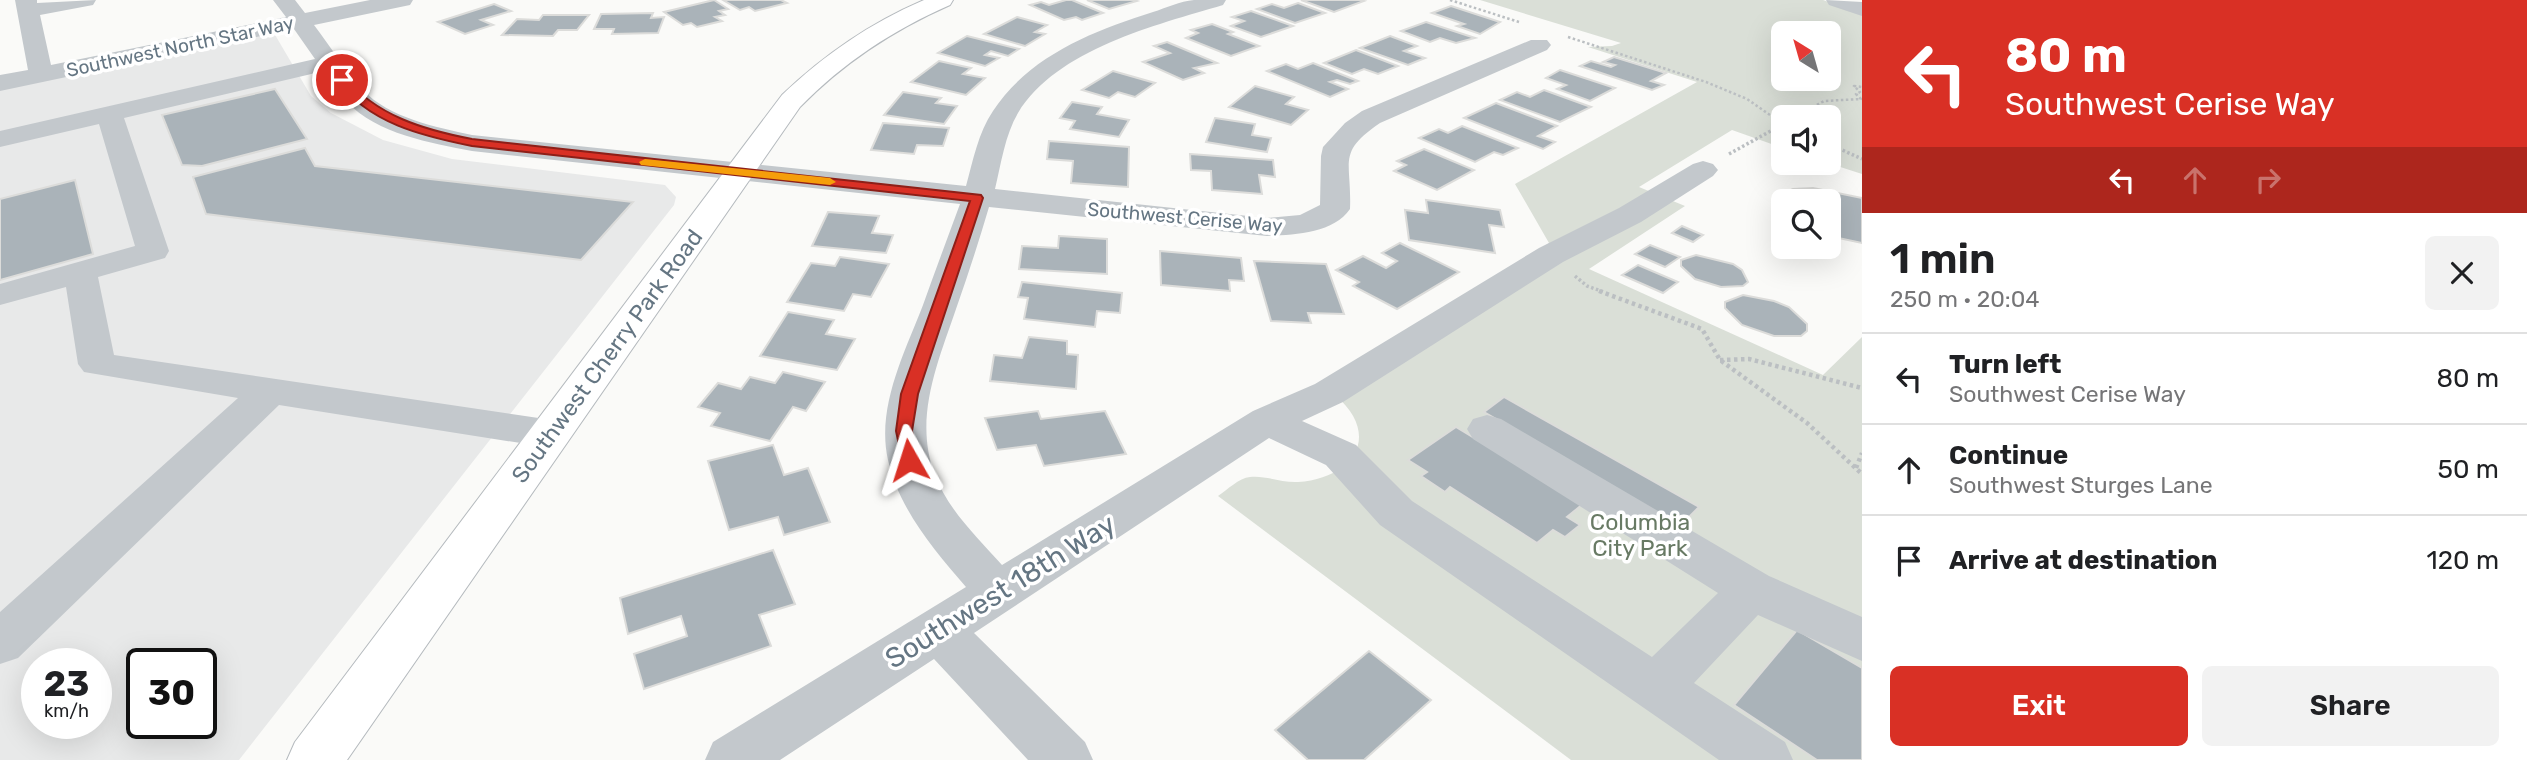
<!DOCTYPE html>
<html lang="en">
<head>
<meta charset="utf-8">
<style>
  :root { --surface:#fff; --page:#f2f2f2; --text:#202124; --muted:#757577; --line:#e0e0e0; --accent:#d93025 }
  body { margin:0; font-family:Rubik,sans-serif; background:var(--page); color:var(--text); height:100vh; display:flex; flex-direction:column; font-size:26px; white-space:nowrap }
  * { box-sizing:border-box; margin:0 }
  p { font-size:23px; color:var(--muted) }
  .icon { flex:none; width:38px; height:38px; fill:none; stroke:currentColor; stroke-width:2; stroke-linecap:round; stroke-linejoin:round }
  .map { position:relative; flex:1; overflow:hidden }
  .details { display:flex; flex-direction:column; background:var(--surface); width:665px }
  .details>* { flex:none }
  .banner { background:#d93025; color:#fff; overflow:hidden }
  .needle { width:46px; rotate:323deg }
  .controls { position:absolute; left:1771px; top:21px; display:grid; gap:14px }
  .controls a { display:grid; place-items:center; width:70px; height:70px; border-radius:10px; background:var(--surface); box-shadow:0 7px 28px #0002; font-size:35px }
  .speed { position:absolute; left:21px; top:648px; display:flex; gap:14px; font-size:35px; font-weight:700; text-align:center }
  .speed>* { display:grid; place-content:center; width:91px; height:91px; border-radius:50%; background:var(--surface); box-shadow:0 7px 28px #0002; line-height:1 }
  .speed small { font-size:18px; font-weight:400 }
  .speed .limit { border:4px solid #111; border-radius:10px; background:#fff; color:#111 }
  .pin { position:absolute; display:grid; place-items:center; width:60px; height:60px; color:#fff; margin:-30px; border:4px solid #fff; border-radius:50%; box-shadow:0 2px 7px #0007 }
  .me { position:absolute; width:77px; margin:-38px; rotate:354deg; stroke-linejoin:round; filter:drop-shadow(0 0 5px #0008) }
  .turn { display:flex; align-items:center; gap:24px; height:147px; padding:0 28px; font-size:32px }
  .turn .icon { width:91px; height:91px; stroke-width:2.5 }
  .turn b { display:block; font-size:49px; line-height:60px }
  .lanes { display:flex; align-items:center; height:66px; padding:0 28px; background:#0003; justify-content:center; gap:35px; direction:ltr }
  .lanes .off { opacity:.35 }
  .round { display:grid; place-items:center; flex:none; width:74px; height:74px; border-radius:10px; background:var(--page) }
  .overview { display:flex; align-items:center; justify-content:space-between; height:119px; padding:0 28px }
  h1 { font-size:42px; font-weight:600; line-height:52px }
  .action { display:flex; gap:14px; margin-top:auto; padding:14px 28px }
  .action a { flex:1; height:80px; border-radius:10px; background:var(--accent); color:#fff; font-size:28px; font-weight:600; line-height:80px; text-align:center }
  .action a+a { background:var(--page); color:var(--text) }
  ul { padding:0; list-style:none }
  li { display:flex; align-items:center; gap:21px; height:91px; padding:0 28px; border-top:2px solid var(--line) }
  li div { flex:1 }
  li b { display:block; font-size:26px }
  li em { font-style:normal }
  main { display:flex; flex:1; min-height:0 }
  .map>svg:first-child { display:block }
</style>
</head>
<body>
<main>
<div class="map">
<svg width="1862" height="760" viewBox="0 0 1862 760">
  <rect width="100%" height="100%" fill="#fafaf8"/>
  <path fill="#e8e9e9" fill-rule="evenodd" d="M271 28 311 96 331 113 383 140 452 159 665 185 676 197 674 205 239 760H0V85ZM37 663H96V723H37ZM142 663H201V723H142Z"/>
  <path fill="#dadfd7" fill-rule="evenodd" d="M1480 0H1823L1862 14V174L1828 163 1829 117H1783V148L1732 130 1639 187 1685 206 1589 269 1823 375 1862 337V760H1571L1218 496C1227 490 1239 478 1250 477 1265 475 1282 483 1298 482 1353 478 1383 436 1335 395L1549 243 1515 184 1697 82 1588 47 1612 46 1621 43ZM1783 33H1829V79H1783Z"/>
  <g fill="#aab3b9" stroke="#dcdcda" stroke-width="2">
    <polygon points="714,0 728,9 719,11 725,15 715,17 722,21 697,27 691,23 683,25 664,12"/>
    <polygon points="723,0 781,0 787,3 755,11 749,7 740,10"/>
    <polygon points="1066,0 1072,0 1103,13 1082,20 1076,17 1064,20 1030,5 1041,2 1049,5"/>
    <polygon points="1087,0 1134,0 1137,1 1109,9"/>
    <polygon points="1301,0 1360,0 1364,1 1334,12"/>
    <polygon points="1298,3 1325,13 1295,23 1257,9 1272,4 1284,8"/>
    <polygon points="494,4 511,11 481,20 493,25 465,34 438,22"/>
    <polygon points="1451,6 1500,22 1480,34 1457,26 1464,24 1432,13"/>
    <polygon points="1251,11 1293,26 1261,37 1231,26 1244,21 1232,17"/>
    <polygon points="653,13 651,18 664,17 658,33 612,34 614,29 594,29 601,14"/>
    <polygon points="543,15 589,15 577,30 558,30 553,36 502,35 517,19 539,20"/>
    <polygon points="1017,17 1047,25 1035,32 1045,34 1025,46 984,34"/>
    <polygon points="1426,22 1475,38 1456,43 1440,38 1430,42 1401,31"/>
    <polygon points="1212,24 1233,32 1228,34 1259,46 1231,56 1186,38 1198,33 1191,30"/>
    <polygon points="967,36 1019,49 1008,56 991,51 985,55 999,58 985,66 938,53"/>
    <polygon points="1390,36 1417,46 1404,51 1425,58 1408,65 1360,48"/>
    <polygon points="1167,42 1217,63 1194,68 1204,73 1183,80 1143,62 1170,53 1154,46"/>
    <polygon points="1356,50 1398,66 1378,74 1364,69 1352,74 1324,63"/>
    <polygon points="1614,57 1666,73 1651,81 1664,85 1652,90 1580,66 1591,61 1611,67 1615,65 1603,62"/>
    <polygon points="939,61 971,68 963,74 985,78 966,95 911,82"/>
    <polygon points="1313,63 1358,81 1350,84 1337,80 1330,82 1348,89 1330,97 1267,71 1286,64 1298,69"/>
    <polygon points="1560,70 1615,88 1590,101 1557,89 1566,85 1546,78"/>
    <polygon points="1113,71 1155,83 1135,97 1118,92 1109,98 1082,90"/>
    <polygon points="1255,86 1294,97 1286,104 1308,110 1291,125 1229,107"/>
    <polygon points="275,89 307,139 202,166 182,165 162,115"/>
    <polygon points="1544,90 1591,107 1560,122 1500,100 1517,92 1530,97"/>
    <polygon points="903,92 941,98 936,103 957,106 944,124 884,115"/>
    <polygon points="1072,102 1102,107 1097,114 1129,120 1119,137 1070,129 1075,121 1060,118"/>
    <polygon points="1496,103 1557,126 1538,136 1555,142 1543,149 1464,118"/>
    <polygon points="1215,118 1255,124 1252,135 1271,138 1267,152 1206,142"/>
    <polygon points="883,123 949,128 943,146 917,145 914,154 871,150"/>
    <polygon points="1462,126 1518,148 1503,155 1494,152 1475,162 1419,138 1439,129 1448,133"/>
    <polygon points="1049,141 1129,147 1128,187 1071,183 1073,161 1047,159"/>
    <polygon points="305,148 315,166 633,202 581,260 206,214 193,177"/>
    <polygon points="1424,149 1474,170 1437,190 1394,171 1406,165 1397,161"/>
    <polygon points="1190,154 1273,160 1275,177 1259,175 1262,194 1212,190 1211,171 1191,170"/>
    <polygon points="75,180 93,254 0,280 0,199"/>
    <polygon points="1813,188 1862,198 1862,243 1829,236 1829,201 1783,201 1783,210 1778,202 1782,194 1793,189"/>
    <polygon points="1426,200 1500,210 1504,227 1489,225 1495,253 1409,240 1405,210 1428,213"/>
    <polygon points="828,212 879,216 872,233 893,235 886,253 812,246"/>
    <polygon points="1682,226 1703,235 1693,242 1672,233"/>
    <polygon points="1059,236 1107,239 1107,274 1019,269 1022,246 1058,248"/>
    <polygon points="1400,243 1459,272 1397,309 1353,286 1359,282 1336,270 1363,256 1386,268 1397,261 1382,253"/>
    <polygon points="1650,245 1680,257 1665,267 1635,254"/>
    <polygon points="1160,251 1241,258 1244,281 1229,280 1230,291 1161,285"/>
    <polygon points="1696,255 1733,264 1742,270 1748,282 1743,286 1721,287 1695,279 1681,266 1681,260"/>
    <polygon points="840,257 889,264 871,297 853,294 844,311 787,302 811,263 835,266"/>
    <polygon points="1254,261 1326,264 1344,314 1308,313 1311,323 1271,321"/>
    <polygon points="1638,265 1678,282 1663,293 1622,275"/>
    <polygon points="1022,282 1122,293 1120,313 1097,311 1095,327 1024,319 1028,298 1018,297"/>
    <polygon points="1743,295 1774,301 1789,307 1807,324 1807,331 1801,336 1774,336 1742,325 1725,308 1725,302"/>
    <polygon points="788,312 834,320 826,334 855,339 837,370 760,356"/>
    <polygon points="1029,337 1067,341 1067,354 1078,355 1076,389 990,381 994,355 1022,358"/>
    <polygon points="783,372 825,382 806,411 793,407 770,441 711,426 720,413 698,407 718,383 741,389 750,377 775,383"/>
    <polygon points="1504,397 1699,507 1680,526 1484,412"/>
    <polygon points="1038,411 1041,419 1105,411 1126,454 1044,466 1036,445 997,450 985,418"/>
    <polygon points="1456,427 1583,504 1567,517 1580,525 1565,537 1553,530 1537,543 1450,487 1445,492 1421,476 1427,472 1408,460"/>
    <polygon points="773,445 784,475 808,468 830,522 784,535 778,517 729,530 708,461"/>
    <polygon points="773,550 795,604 759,615 771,646 644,689 634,654 687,636 681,616 628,634 620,598"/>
    <polygon points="1797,630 1862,668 1862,760 1817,760 1734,705"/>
    <polygon points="1369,651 1431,700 1364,760 1308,760 1275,730"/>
  </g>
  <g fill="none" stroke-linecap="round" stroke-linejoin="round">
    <defs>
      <path id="major" d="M924 0H953L950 5C893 30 844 62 800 107L347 760H287L295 742 782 95C824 55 870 23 924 0Z"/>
    </defs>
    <use href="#major" stroke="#b5babe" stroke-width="2"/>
    <g stroke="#bbbfc2" stroke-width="2.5" stroke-dasharray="2.5 2.5" stroke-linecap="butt">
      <polyline points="1450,0 1519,22"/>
      <polyline points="1568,37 1706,82 1747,99 1783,124"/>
      <polyline points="1795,117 1824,101 1861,99 1856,94 1860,92 1854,86 1862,87"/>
      <polyline points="1772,129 1782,124"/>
    </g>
    <g stroke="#bbbfc2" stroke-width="3.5" stroke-dasharray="2.5 2.5" stroke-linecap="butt">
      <polyline points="1829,144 1862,159"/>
      <polyline points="1729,154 1776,128"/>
      <polyline points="1575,276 1587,286 1604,292"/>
    </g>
    <g stroke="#bbbfc2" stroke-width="4.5" stroke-dasharray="3.5 3.5" stroke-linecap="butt">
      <polyline points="1599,291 1702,329 1720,360 1807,423 1862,474"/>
      <polyline points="1720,360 1749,359 1862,388"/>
      <polyline points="1856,468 1862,453"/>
    </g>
    <g fill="#c3c8cc" fill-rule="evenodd">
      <path d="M15 0H37V3L96 0 93 5 40 15 51 65 286 17 273 0H295L305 13 370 0H413L410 5 314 25C330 46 345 70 363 90 389 118 436 127 472 135L966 186C973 161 978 133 993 111 1029 56 1093 31 1153 12 1166 8 1180 1 1194 0 1204 0 1215 0 1226 0L1223 5C1156 25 1057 49 1018 113 1005 135 1001 164 995 189L1267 218 1300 215 1320 205 1321 156 1323 147 1345 123 1362 111 1531 40H1547L1551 45 1547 50 1380 123C1336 153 1352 161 1350 209 1334 233 1294 235 1267 236L989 207C979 241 968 275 956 309 938 362 913 419 935 475 948 510 978 538 1002 565L1253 411 1315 384 1539 248 1619 208 1693 164 1703 161 1713 164 1718 170 1713 176 1641 222 1563 262 1343 402 1302 421 1356 445 1412 501 1652 657 1718 593 1473 439 1467 429 1473 419 1487 415 1501 419 1769 576 1862 617V661L1758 615 1694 683 1785 742 1793 760H1719L1380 525 1326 465 1269 438 974 633 1085 742 1093 760H1028L934 659 780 760H705L713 742 966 587C934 550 899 509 888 460 876 407 905 352 923 305 935 271 948 237 960 204L472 151C431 143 377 134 347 102 338 93 332 81 324 71L124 118 169 251 165 258 98 277 114 355 552 420 566 424 572 434 566 444 552 448 279 405 18 658 0 664V612L238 398 84 372 78 364 66 287 0 305V284L135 246 99 124 0 147V131L315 59 294 29 0 91V75L28 70Z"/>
      <polygon points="1826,0 1862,2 1862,16 1829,5"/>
    </g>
    <use href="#major" fill="#fff" fill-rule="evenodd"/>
  </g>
  <path fill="#d93025" stroke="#8d1f18" stroke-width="2" d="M338 77H345C376 116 425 130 472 139L981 195 983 198 918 394 912 431 917 460 915 464H903L896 431 901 394 970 201 472 146C422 136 368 123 337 80Z"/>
  <polygon fill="#f59e0b" points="645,159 830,178 836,182 830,185 641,165 639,162"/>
  <g text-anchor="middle" stroke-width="7" stroke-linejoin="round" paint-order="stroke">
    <g font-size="19" fill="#657683" stroke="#fff">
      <text transform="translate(180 46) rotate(-12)" y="7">Southwest North Star Way</text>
      <text transform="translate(1185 217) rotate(5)" y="7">Southwest Cerise Way</text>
    </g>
    <g font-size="23" fill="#657683" stroke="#fff">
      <text transform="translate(607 356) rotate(-54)" y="8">Southwest Cherry Park Road</text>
    </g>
    <g font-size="23" fill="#687a64" stroke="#fff">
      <text x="1640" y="530">Columbia<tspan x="1640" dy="26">City Park</tspan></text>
    </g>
    <g font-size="28" fill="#657683" stroke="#fff">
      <text transform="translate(1000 591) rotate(-32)" y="10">Southwest 18th Way</text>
    </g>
  </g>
</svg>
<div class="controls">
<a><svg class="needle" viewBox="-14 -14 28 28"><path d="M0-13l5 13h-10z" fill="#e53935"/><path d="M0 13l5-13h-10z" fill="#757577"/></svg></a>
<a><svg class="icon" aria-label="sound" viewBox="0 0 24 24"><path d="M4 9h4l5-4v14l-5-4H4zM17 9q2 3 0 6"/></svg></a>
<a><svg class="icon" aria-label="search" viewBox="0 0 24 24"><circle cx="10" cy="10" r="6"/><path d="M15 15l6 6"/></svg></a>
</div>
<div class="speed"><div>23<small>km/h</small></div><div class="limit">30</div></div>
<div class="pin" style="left:342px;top:80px;background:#d93025"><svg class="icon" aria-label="arrive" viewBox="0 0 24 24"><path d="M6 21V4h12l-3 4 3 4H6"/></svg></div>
<svg class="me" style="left:909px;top:460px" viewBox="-20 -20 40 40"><path d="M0-17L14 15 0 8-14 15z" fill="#d93025" stroke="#fff" stroke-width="4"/></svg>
</div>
<section class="details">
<div class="banner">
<div class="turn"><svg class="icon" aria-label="left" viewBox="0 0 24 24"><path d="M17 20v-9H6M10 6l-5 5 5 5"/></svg><div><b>80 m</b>Southwest Cerise Way</div></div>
<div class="lanes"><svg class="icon" aria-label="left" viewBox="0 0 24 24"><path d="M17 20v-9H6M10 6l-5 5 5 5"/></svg><svg class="icon off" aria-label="ahead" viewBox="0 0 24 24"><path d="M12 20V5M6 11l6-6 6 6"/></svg><svg class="icon off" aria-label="right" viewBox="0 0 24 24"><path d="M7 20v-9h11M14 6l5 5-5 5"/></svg></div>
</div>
<div class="overview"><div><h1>1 min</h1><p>250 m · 20:04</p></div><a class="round"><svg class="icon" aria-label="close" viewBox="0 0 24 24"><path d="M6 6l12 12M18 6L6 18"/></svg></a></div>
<ul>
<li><svg class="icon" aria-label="left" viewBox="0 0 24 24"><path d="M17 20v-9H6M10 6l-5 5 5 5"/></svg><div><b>Turn left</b><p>Southwest Cerise Way</p></div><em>80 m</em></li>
<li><svg class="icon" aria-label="ahead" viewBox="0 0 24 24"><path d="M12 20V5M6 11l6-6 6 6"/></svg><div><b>Continue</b><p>Southwest Sturges Lane</p></div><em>50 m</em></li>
<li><svg class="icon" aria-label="arrive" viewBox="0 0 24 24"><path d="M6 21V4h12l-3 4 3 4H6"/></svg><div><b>Arrive at destination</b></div><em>120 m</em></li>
</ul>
<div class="action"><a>Exit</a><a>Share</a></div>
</section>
</main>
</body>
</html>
